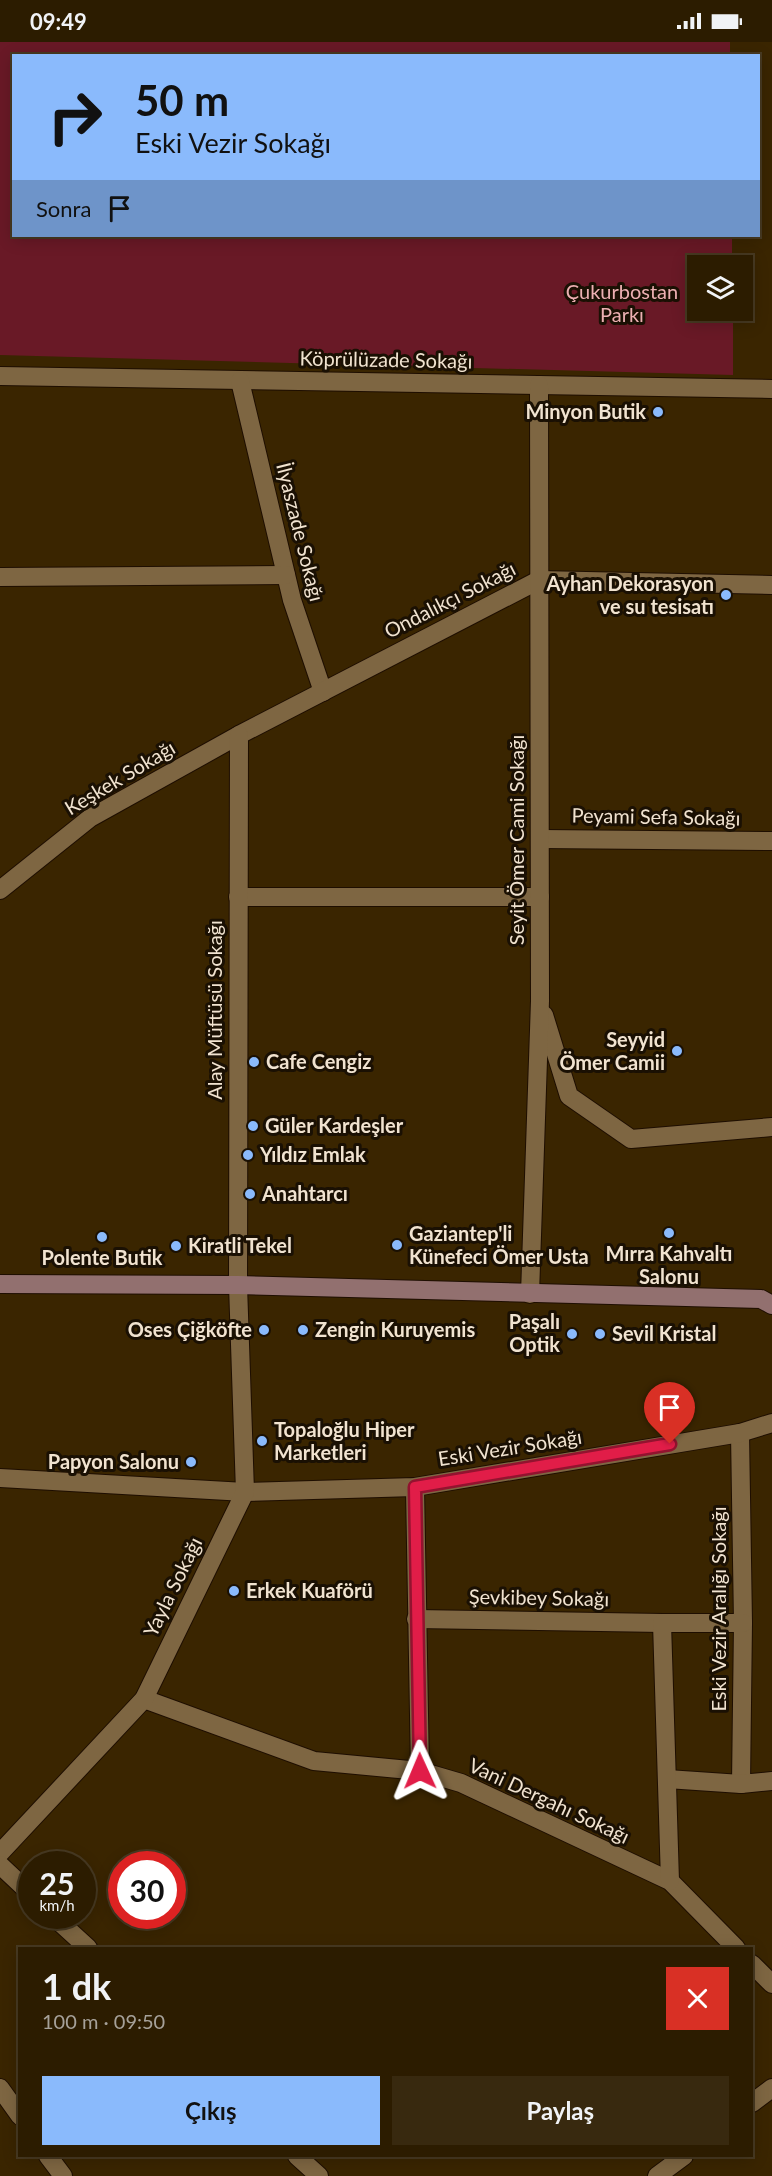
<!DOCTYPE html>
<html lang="tr">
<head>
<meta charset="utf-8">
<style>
  :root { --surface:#2c1c00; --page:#38290f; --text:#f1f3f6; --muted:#a6a199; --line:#483a22; --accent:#8abafc }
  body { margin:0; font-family:Lato,sans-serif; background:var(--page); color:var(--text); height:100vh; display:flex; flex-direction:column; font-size:22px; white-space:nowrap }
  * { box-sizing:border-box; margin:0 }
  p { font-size:20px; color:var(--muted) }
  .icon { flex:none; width:33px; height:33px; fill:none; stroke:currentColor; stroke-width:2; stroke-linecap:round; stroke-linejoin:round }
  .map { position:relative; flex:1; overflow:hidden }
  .panel { position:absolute; left:18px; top:1905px; width:735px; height:210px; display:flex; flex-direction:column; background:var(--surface); border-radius:0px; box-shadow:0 3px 15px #0003,0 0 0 2px var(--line) }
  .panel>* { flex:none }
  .banner { position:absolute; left:12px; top:12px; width:748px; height:183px; border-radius:0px; box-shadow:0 3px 15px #0003,0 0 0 2px var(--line); background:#8abafc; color:#111; overflow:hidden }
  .buttons { position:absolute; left:687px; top:213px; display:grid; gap:12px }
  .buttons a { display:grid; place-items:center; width:66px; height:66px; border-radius:0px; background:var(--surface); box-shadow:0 3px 15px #0003,0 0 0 2px var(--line); font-size:30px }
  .speed { position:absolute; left:18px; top:1809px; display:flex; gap:12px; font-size:30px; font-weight:700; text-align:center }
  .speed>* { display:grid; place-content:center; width:78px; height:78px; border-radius:50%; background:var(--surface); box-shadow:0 3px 15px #0003,0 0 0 2px var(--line); line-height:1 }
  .speed small { font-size:15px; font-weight:400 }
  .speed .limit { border:9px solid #d22; background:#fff; color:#111 }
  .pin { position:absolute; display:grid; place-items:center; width:51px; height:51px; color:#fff; margin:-62px -26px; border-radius:50% 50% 50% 0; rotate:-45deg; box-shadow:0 0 6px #0007 }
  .pin .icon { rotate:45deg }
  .me { position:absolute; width:66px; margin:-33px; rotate:359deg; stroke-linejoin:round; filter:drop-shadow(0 0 4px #0008) }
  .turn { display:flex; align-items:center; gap:21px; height:126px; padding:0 24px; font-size:27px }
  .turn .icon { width:78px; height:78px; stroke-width:2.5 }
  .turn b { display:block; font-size:42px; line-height:51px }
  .then { display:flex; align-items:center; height:57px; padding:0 24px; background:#0003; gap:12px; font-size:22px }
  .round { display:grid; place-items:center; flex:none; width:63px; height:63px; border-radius:0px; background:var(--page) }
  .summary { display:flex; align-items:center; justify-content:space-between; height:102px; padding:0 24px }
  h1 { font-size:36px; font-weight:700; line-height:45px }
  .cta { display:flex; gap:12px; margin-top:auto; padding:12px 24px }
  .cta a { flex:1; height:69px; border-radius:0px; background:var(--accent); color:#111; font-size:24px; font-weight:700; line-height:69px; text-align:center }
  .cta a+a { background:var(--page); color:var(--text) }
  .status { display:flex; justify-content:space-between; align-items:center; height:42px; padding:0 30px; background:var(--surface); direction:ltr }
  .status svg { height:16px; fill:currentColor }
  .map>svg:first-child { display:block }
</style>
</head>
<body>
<div class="status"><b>09:49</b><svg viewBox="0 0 49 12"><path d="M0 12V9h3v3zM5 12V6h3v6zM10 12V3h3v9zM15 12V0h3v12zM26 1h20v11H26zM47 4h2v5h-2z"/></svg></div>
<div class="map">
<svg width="772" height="2134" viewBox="0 0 772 2134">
  <rect width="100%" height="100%" fill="#3a2500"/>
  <polygon fill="#691926" points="0,0 730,0 730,14 14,14 14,194 732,194 732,223 698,224 698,268 733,269 733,333 0,313"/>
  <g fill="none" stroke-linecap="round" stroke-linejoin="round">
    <defs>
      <g id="street">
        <polyline points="0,334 772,347"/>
        <polyline points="240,339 292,558 323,650"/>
        <polyline points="0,535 286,533"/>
        <polyline points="540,797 772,799"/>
        <polyline points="0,848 90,776 239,693 539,538 772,543"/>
        <polyline points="238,855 540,855"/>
        <polyline points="544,973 569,1054 631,1097 772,1085"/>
        <polyline points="530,1252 540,959 539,343"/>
        <polyline points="740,1391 743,1581 741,1742"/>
        <polyline points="0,1436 245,1450 415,1445 740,1391 772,1381"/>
        <polyline points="415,1445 420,1729"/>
        <polyline points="416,1577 662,1581"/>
        <polyline points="144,1657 314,1719 420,1729 461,1741 670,1839 736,1906"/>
        <polyline points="667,1737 741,1742 772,1739"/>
        <polyline points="0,1811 144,1657 245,1450 238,1243 239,693"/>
        <polyline points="0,1823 32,1853"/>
        <polyline points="670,1839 662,1581 743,1581"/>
        <polyline points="53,1874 88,1906"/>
        <polyline points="752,1922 772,1942"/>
        <polyline points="0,2046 20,2074"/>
        <polyline points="752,2061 772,2046"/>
        <polyline points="48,2114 63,2134"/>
        <polyline points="297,2114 319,2134"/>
        <polyline points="657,2134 684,2114"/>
      </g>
      <polyline id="secondary" points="0,1242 238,1243 761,1257 772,1263"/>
    </defs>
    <use href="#street" stroke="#1e0e00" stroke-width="20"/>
    <use href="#secondary" stroke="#1e0e00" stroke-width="20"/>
    <use href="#street" stroke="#7e6642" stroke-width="18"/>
    <use href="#secondary" stroke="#92706f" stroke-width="18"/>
  </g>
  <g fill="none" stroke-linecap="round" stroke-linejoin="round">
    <defs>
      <polyline id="route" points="420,1729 415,1445 670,1402"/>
    </defs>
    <use href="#route" stroke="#92132f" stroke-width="15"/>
    <use href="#route" stroke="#e11d48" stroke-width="10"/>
  </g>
  <g fill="#8abafc" stroke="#1a1003" stroke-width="2">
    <circle cx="658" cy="370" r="6"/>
    <circle cx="726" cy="553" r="6"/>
    <circle cx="677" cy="1009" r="6"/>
    <circle cx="254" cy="1020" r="6"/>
    <circle cx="253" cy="1084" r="6"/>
    <circle cx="248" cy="1113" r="6"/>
    <circle cx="250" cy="1152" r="6"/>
    <circle cx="669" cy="1191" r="6"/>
    <circle cx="102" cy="1195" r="6"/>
    <circle cx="397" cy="1203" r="6"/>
    <circle cx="176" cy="1204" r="6"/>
    <circle cx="264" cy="1288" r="6"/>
    <circle cx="303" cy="1288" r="6"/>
    <circle cx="572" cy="1292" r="6"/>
    <circle cx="600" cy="1292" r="6"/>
    <circle cx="262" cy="1399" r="6"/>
    <circle cx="191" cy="1420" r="6"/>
    <circle cx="234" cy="1549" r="6"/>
  </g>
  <g text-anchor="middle" stroke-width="6" stroke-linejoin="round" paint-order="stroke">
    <g font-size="20" fill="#edb0b2" stroke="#1a1003">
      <text x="622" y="257">Çukurbostan<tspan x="622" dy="23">Parkı</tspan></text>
    </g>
    <g font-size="20" fill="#f1e3d0" stroke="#1a1003">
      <text transform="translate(386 318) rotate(1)" y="7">Köprülüzade Sokağı</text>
      <text transform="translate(300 490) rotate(76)" y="7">İlyaszade Sokağı</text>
      <text transform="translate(450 558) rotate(-27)" y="7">Ondalıkçı Sokağı</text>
      <text transform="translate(120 736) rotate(-31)" y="7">Keşkek Sokağı</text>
      <text transform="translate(656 775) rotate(1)" y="7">Peyami Sefa Sokağı</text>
      <text transform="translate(517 798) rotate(-90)" y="7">Seyit Ömer Cami Sokağı</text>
      <text transform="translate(215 968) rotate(-90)" y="7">Alay Müftüsü Sokağı</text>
      <text transform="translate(510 1406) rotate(-9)" y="7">Eski Vezir Sokağı</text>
      <text transform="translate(173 1545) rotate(-64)" y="7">Yayla Sokağı</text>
      <text transform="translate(539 1556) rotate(1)" y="7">Şevkibey Sokağı</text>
      <text transform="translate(719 1567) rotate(-90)" y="7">Eski Vezir Aralığı Sokağı</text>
      <text transform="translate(549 1759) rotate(25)" y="7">Vani Dergahı Sokağı</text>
    </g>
    <g font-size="20" font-weight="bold" fill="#f1e3d0" stroke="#1a1003" text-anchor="start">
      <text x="646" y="377" text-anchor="end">Minyon Butik</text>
      <text x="714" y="549" text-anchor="end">Ayhan Dekorasyon<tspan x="714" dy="23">ve su tesisatı</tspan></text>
      <text x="665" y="1005" text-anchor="end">Seyyid<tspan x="665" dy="23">Ömer Camii</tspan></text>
      <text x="266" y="1027">Cafe Cengiz</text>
      <text x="265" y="1091">Güler Kardeşler</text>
      <text x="260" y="1120">Yıldız Emlak</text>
      <text x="262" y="1159">Anahtarcı</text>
      <text x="409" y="1199">Gaziantep'li<tspan x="409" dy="23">Künefeci Ömer Usta</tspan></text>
      <text x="188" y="1211">Kiratli Tekel</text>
      <text x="669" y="1219" text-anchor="middle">Mırra Kahvaltı<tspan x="669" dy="23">Salonu</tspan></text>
      <text x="102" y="1223" text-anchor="middle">Polente Butik</text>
      <text x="560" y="1287" text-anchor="end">Paşalı<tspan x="560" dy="23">Optik</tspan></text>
      <text x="252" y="1295" text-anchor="end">Oses Çiğköfte</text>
      <text x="315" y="1295">Zengin Kuruyemis</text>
      <text x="612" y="1299">Sevil Kristal</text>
      <text x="274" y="1395">Topaloğlu Hiper<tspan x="274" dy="23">Marketleri</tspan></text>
      <text x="179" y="1427" text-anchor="end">Papyon Salonu</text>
      <text x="246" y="1556">Erkek Kuaförü</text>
    </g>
  </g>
</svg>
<div class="buttons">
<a><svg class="icon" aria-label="layers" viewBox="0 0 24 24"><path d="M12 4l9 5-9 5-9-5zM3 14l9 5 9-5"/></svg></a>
</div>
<div class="speed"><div>25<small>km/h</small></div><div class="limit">30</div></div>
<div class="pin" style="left:670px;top:1402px;background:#d93025"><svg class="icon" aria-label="arrive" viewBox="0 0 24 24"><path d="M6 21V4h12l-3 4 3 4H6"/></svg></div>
<svg class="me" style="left:420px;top:1729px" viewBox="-20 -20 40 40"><path d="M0-17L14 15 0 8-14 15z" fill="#e11d48" stroke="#fff" stroke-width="4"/></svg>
<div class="banner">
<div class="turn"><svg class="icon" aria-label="right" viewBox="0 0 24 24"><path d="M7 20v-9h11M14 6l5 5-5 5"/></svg><div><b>50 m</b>Eski Vezir Sokağı</div></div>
<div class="then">Sonra<svg class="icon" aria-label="arrive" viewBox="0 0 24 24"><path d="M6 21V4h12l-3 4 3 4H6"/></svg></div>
</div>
<section class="panel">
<div class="summary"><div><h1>1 dk</h1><p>100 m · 09:50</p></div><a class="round" style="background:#d93025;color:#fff"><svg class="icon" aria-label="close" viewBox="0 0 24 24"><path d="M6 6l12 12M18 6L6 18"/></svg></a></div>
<div class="cta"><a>Çıkış</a><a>Paylaş</a></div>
</section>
</div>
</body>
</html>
